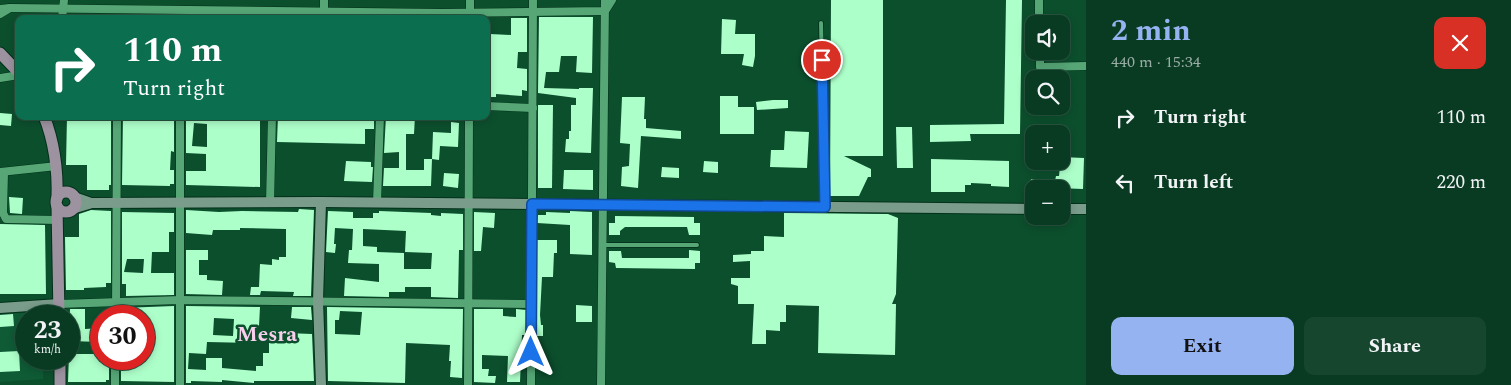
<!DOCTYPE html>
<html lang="en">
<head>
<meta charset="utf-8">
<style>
  :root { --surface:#093b22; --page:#17462f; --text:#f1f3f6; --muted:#99ada5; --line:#295540; --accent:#95b2f1 }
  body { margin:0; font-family:Spectral,serif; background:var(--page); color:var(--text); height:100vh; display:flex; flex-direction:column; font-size:19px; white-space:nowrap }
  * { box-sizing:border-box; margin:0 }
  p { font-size:16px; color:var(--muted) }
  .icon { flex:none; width:28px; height:28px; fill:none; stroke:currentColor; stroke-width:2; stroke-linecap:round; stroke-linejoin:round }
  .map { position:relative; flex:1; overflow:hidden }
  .sheet { display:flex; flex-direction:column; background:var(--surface); width:425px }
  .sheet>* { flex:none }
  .hud { position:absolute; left:15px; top:15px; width:475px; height:105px; border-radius:10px; box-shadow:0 2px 8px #0003,0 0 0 1px var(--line); background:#0b6e4f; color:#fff; overflow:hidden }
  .controls { position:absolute; left:1025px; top:15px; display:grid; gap:10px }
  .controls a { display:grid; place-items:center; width:45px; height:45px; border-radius:10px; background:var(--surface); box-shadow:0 2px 8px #0003,0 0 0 1px var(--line); font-size:25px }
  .speed { position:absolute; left:15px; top:305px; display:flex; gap:10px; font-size:25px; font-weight:700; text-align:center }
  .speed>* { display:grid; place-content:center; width:65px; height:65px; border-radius:50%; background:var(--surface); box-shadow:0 2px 8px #0003,0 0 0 1px var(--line); line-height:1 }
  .speed small { font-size:12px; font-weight:400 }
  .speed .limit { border:8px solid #d22; background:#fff; color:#111 }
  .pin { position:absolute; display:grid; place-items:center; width:42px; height:42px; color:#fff; margin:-21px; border:2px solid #fff; border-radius:50%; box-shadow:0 1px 5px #0007 }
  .me { position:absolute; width:55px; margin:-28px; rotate:0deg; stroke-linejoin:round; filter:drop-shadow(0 0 4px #0008) }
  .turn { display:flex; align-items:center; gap:18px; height:105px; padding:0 25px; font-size:22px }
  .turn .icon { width:65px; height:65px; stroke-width:2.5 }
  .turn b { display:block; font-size:35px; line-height:42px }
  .round { display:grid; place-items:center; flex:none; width:52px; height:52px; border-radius:10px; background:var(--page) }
  .overview { display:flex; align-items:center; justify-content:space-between; height:85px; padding:0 25px }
  h1 { font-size:30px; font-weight:700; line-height:38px; color:var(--accent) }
  .action { display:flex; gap:10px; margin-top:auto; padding:10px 25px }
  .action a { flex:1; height:58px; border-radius:10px; background:var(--accent); color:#111; font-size:20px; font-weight:700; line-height:58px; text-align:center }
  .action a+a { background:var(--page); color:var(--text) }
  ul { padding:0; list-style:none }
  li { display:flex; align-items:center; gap:15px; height:65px; padding:0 25px }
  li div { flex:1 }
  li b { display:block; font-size:19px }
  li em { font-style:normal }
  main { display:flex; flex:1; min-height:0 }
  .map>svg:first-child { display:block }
</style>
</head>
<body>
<main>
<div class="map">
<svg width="1086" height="385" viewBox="0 0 1086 385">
  <rect width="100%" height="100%" fill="#0c4f2d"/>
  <polygon fill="#0f5b36" points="41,312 42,316 26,316 26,359 38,359 38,364 43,371 43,379 0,382 0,314"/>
  <g fill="#adffca" fill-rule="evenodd">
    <polygon points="831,0 883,0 883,156 844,156 871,169 871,177 868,177 859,196 830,196"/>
    <polygon points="1006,0 1022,0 1020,134 970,134 971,141 930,142 930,125 1004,124"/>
    <polygon points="539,17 593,17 592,73 576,72 577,56 561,56 559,72 546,72 544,88 579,89 579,88 593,88 591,153 565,152 566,139 569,139 569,131 571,131 571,105 576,105 576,98 538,93"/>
    <polygon points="511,18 527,18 527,52 518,52 517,68 527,69 527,91 522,90 522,96 496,94 496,97 486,97 486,46 489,46 490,34 511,35"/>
    <polygon points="722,19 736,20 735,34 755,34 755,56 753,67 742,65 744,54 721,54"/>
    <polygon points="720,96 738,96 738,107 754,107 754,134 720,134"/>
    <polygon points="622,97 645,97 644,119 646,119 646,128 681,131 681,139 641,136 638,188 621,186 622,167 629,166 630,144 620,143"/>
    <polygon points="773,100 788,100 788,108 757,110 756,102"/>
    <polygon points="538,105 553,105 552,188 538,188"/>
    <polygon points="0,113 12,114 11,126 0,125"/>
    <polygon points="67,116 111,116 111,185 109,185 109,190 87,190 87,165 66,165"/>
    <polygon points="123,116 174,116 174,152 171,151 170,170 174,170 174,184 170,184 170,186 122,185"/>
    <path d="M186 116H260V187L186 185V171H206V154L186 153ZM194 123 207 124V147L192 146Z"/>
    <polygon points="278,116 345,116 345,120 374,121 374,129 365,129 365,144 277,142"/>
    <polygon points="386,116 415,116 414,134 406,134 406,170 424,170 424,159 432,159 431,186 383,186 384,168 399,168 399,152 384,153"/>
    <polygon points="451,122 459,123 458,147 440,146 439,160 432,159 433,132 451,133"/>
    <polygon points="896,127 912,127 913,168 897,168"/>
    <polygon points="785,131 809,132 807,168 770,167 771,150 784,150"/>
    <polygon points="1061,157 1084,158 1083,189 1030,187 1031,179 1055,181 1056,176 1059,176"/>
    <polygon points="931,159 1009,161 1009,187 991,186 991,184 971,183 971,185 965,185 965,192 931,192"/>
    <polygon points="346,161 371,162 371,167 373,167 372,182 344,181"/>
    <polygon points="704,161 718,162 718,173 703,172"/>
    <polygon points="662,167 679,168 679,178 661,177"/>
    <polygon points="564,170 593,170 593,190 563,189"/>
    <polygon points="444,173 459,174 458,188 443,186"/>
    <polygon points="9,197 23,198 22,214 10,213"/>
    <polygon points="299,209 314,210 311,296 293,296 294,292 261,291 260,295 250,295 251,287 259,287 260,264 272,265 272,259 279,260 279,257 286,257 286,229 240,228 240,230 213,230 212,235 186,233 186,210 219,212 242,211 298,212"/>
    <polygon points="91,210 111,211 111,283 106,283 106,287 84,288 84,290 66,290 65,237 79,237 79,214"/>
    <path d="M328 211 353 212V218H373V213H379V211L431 213V215L441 216V213L463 214V250H459L458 298 431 297V287H405V292H389V297L344 296 345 278 379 282V264L348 263 349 250H352L353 229 335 228 334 244H336L335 253 326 252ZM363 229 406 231 405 252 432 253 431 269H404V253L377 252V247L363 246Z"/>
    <polygon points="570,211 592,212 592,255 570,254 570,225 537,223 538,215 546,215 546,212 570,213"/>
    <path d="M122 212 174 213V232H169V252H152L151 273H174V295L126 296V284H122ZM127 259H144L143 273 124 272Z"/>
    <polygon points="474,212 495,213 494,228 483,227 481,251 474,251"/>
    <polygon points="784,213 888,214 898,218 896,294 892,304 896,304 895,355 818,353 819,306 786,305 786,322 780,322 780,331 766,330 766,344 752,344 754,304 738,304 738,286 731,284 731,278 750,278 750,261 733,262 733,255 751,254 751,251 764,251 764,236 784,237"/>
    <polygon points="615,216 694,217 694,223 700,223 700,235 689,235 687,227 625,227 620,231 620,235 609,235 609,223 615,223"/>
    <polygon points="0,224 45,225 46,294 0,294"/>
    <polygon points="537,240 557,240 557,253 554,253 553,277 542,277 540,315 541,325 543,325 543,336 537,336"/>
    <polygon points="186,250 208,250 208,260 199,260 199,275 207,275 207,280 223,281 222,295 186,294"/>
    <polygon points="689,250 700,251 700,263 695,263 695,269 616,268 615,263 609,262 609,251 621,251 622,258 689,258"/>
    <polygon points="576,305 592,306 592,322 576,322"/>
    <polygon points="174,306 174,382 121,381 121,359 144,359 144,316 122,315 122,308"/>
    <path d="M186 306 260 307 259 326H254L253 343 207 342 206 354 189 353 188 369 206 370V358H222V368L256 371V366H263V353H269V343H286L287 333 312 334 314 381H254V383L222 380V382L191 381V383H186ZM214 318 234 319 233 336 213 335Z"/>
    <polygon points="292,307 311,307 312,320 291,318"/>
    <path d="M327 307 463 309 462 378 450 377 451 361H449L450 345 406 343 405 383 328 381ZM340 311 362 312 360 335 335 334V320H339Z"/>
    <polygon points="70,309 85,309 85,329 101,328 101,342 69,341"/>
    <polygon points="474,309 503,309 503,316 516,317 516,309 526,310 526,335 522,335 520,382 507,382 508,356 482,355 482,369 489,369 488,376 496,376 495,383 474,382"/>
    <polygon points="13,314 14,326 0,327 0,315"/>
    <polygon points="19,351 20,371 0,372 0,352"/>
    <polygon points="69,354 95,354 95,356 101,356 101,359 109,359 109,380 106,380 106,382 68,382"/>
  </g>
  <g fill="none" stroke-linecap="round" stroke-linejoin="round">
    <defs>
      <g id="service">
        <polyline points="821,23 825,205"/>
        <polyline points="602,245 697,245"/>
      </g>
      <g id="minor">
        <polyline points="324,0 324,19"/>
        <polyline points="470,0 470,19"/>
        <polyline points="1039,0 1039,24"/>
        <polyline points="10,8 442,13 605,11 612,0"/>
        <polyline points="0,9 10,8 0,14"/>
        <polyline points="62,19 64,0"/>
        <polyline points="1040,51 1040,67 1086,66"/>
        <polyline points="0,78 19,75"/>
        <polyline points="486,106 533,108"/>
        <polyline points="0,172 57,166"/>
        <polyline points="4,172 3,213 6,219 58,220"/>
        <polyline points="270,203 272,116"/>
        <polyline points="377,203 380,116"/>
        <polyline points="59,304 180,300 532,304"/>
        <polyline points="116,316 117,116"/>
        <polyline points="115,385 115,359"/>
        <polyline points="180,385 180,116"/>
        <polyline points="468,385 469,116"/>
        <polyline points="531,385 533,0"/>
        <polyline points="601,385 605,0"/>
      </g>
      <g id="secondary">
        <polyline points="74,197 91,203"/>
        <polyline points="72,209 92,203 321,202 1034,209"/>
        <polyline points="1061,209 1086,209"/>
        <polyline points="0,308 59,304"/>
        <polyline points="321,385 318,301 321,202"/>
      </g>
      <g id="primary">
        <polyline points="0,53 19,73"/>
        <path d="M44 116C55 144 58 170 57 199"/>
        <circle cx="66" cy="202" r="10"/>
        <polyline points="57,206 59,316"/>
        <polyline points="60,359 60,385"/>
      </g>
    </defs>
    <use href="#service" stroke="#03311a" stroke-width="5.5"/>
    <use href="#minor" stroke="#03311a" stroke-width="9"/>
    <use href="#secondary" stroke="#03311a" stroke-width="12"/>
    <use href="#primary" stroke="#03311a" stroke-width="13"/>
    <use href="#service" stroke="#56a676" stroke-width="4"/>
    <use href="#minor" stroke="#56a676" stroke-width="8"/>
    <use href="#secondary" stroke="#7a9c8b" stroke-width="10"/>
    <use href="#primary" stroke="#9d92a0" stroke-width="11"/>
  </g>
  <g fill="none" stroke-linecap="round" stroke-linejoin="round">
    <defs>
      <polyline id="route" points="531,352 532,204 825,207 822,60"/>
    </defs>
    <use href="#route" stroke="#114b97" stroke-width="12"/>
    <use href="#route" stroke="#1a73e8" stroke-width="9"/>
  </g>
  <g text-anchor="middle" stroke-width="5" stroke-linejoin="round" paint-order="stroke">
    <g font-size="21" font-weight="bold" fill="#f8cfed" stroke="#0c4f2d">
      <text x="267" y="341">Mesra</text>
    </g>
  </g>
</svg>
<div class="controls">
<a><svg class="icon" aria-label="sound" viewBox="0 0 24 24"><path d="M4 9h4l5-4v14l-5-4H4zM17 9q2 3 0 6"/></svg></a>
<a><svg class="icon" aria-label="search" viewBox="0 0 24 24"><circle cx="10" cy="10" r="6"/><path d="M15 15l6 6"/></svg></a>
<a>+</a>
<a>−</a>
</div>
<div class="speed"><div>23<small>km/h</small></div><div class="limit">30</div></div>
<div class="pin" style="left:822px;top:60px;background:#d93025"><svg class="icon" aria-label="arrive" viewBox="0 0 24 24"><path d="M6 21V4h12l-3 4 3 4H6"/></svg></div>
<svg class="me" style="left:531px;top:352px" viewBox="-20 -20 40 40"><path d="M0-17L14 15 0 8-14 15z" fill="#1a73e8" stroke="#fff" stroke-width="4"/></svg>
<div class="hud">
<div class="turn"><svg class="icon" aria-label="right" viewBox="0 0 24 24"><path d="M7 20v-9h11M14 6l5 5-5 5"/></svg><div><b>110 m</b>Turn right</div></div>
</div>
</div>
<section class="sheet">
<div class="overview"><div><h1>2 min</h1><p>440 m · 15:34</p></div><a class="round" style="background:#d93025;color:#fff"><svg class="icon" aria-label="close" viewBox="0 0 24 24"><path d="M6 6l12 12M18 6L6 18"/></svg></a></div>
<ul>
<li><svg class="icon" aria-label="right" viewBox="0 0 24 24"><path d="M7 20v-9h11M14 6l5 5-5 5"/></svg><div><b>Turn right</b></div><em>110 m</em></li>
<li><svg class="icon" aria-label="left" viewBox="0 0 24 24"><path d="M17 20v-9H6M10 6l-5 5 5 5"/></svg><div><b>Turn left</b></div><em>220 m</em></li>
</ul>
<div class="action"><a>Exit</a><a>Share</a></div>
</section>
</main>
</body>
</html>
